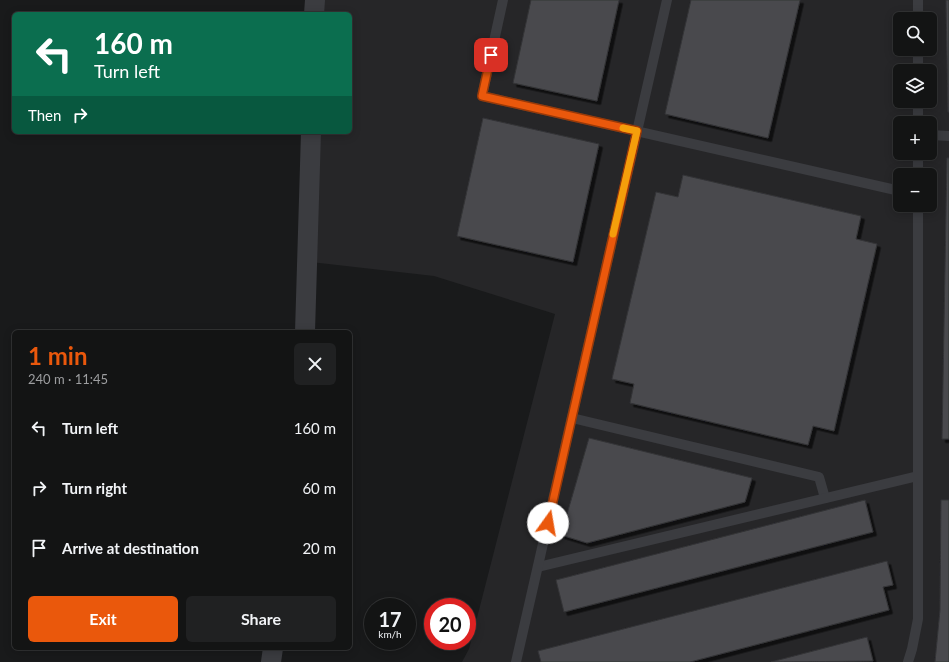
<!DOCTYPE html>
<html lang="en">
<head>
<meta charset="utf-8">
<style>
  :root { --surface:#131414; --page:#202122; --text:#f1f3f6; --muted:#9d9ea0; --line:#323334; --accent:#ea580c }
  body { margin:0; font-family:Lato,sans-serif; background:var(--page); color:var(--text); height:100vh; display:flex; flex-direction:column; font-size:15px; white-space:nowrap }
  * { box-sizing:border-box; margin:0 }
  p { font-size:13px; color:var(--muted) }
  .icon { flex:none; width:22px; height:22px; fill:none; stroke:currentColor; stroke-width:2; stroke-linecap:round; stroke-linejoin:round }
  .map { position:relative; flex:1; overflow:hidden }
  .drawer { position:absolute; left:12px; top:330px; width:340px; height:320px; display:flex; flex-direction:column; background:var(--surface); border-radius:6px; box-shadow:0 2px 10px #0003,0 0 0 1px var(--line) }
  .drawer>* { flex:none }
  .hud { position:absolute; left:12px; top:12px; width:340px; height:122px; border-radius:6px; box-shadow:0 2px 10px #0003,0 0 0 1px var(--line); background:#0b6e4f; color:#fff; overflow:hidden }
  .fabs { position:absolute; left:893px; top:12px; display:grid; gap:8px }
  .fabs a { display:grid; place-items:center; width:44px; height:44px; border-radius:6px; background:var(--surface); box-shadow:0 2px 10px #0003,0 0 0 1px var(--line); font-size:20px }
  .speed { position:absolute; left:364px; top:598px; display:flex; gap:8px; font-size:20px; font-weight:700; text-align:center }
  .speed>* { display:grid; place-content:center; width:52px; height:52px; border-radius:50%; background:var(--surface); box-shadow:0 2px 10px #0003,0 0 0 1px var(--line); line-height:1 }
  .speed small { font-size:10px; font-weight:400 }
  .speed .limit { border:6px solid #d22; background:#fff; color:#111 }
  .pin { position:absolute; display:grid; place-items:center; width:34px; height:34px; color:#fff; margin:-17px; border-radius:8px; box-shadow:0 2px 6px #0006 }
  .me { position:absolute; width:44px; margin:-22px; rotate:13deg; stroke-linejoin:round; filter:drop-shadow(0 0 3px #0008) }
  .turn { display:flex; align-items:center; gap:14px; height:84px; padding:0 16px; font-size:18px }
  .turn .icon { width:52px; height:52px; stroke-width:2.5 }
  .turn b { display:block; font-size:28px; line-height:34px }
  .then { display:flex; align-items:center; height:38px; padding:0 16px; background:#0003; gap:8px; font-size:15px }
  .round { display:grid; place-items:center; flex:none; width:42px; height:42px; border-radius:6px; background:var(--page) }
  .overview { display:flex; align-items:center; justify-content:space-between; height:68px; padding:0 16px }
  h1 { font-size:24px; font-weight:700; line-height:30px; color:var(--accent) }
  .action { display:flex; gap:8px; margin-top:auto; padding:8px 16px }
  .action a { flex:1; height:46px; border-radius:6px; background:var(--accent); color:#fff; font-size:16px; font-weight:700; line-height:46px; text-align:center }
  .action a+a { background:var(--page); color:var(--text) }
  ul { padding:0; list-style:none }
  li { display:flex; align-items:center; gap:12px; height:60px; padding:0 16px }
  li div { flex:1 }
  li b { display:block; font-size:15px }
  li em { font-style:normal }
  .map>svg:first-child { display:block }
</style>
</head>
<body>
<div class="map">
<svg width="949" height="662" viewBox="0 0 949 662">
  <defs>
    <filter id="shadow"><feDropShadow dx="3.5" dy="3.5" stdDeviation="0" flood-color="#0009"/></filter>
  </defs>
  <rect width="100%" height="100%" fill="#191a1b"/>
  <path fill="#262628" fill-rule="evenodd" d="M314 0H949V662H462L469 649 555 314 434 276 302 261 308 132H350V14H314ZM900 19H930V49H900ZM900 71H930V101H900ZM900 123H930V153H900ZM900 175H930V205H900Z"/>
  <g fill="#494a4d" stroke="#343437" filter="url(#shadow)">
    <polygon points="531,0 619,0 597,101 513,83"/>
    <polygon points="691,0 800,0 768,138 665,114"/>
    <polygon points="946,0 949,0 949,112 948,112"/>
    <polygon points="483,118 599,144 573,262 457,236"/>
    <polygon points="947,158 949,158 949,439 942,439"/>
    <polygon points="683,175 861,216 856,239 877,244 834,431 813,426 808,445 630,403 634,384 612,379 656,192 678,197"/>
    <polygon points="589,438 752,478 745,502 587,543 561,535"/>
    <polygon points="865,500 873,532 564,612 556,580"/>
    <polygon points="941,500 949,500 949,662 935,662 940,610"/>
    <polygon points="887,561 893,585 883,587 889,610 690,662 541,662 538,651"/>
    <polygon points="867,637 873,661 771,662"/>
  </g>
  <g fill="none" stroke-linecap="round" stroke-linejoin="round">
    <g stroke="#3b3c40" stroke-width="10">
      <polyline points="503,0 482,96 900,191"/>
      <polyline points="918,0 918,19"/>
      <polyline points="918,49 918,71"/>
      <polyline points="918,101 918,123"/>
      <polyline points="930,135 949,136"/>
      <polyline points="918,153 918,175"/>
      <polyline points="572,418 819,477 825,498"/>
      <polyline points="538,567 918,476"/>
      <polyline points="516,662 667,0"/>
      <polyline points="908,662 912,649 918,619 918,205"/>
    </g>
    <g stroke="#3b3c40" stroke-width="20">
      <polyline points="314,14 315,0"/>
      <polyline points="305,332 311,132"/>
      <polyline points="271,662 273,648"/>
    </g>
  </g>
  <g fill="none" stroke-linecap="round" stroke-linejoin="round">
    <defs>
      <polyline id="route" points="491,55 482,96 637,131 548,523"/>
    </defs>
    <use href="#route" stroke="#983908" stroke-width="10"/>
    <use href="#route" stroke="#ea580c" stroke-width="7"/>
    <polyline stroke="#f59e0b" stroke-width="7" points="613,234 637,131 623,128"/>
  </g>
</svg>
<div class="fabs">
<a><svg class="icon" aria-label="search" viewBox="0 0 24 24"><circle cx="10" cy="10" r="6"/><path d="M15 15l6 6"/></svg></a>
<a><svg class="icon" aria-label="layers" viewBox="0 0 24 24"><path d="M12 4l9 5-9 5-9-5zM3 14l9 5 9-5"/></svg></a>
<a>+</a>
<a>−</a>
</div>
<div class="speed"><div>17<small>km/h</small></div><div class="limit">20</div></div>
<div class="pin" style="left:491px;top:55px;background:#d93025"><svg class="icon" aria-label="arrive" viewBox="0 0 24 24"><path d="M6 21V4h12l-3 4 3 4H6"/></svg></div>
<svg class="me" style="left:548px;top:523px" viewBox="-20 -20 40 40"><circle r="19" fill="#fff"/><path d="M0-13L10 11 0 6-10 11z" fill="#ea580c"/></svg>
<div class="hud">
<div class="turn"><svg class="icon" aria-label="left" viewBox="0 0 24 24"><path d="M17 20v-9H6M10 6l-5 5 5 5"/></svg><div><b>160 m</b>Turn left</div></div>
<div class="then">Then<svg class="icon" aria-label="right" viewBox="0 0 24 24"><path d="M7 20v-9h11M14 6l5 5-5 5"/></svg></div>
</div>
<section class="drawer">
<div class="overview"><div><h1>1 min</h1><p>240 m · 11:45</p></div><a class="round"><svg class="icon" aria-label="close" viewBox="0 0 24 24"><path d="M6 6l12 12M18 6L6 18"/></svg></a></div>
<ul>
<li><svg class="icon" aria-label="left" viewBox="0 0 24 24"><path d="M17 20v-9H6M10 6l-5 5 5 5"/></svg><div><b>Turn left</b></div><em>160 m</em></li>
<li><svg class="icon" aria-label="right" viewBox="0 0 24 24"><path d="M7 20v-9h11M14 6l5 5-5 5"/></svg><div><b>Turn right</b></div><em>60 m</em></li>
<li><svg class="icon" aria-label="arrive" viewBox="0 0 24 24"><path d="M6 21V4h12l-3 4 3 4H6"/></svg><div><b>Arrive at destination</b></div><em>20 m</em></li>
</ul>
<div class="action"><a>Exit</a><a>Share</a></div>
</section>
</div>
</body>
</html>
